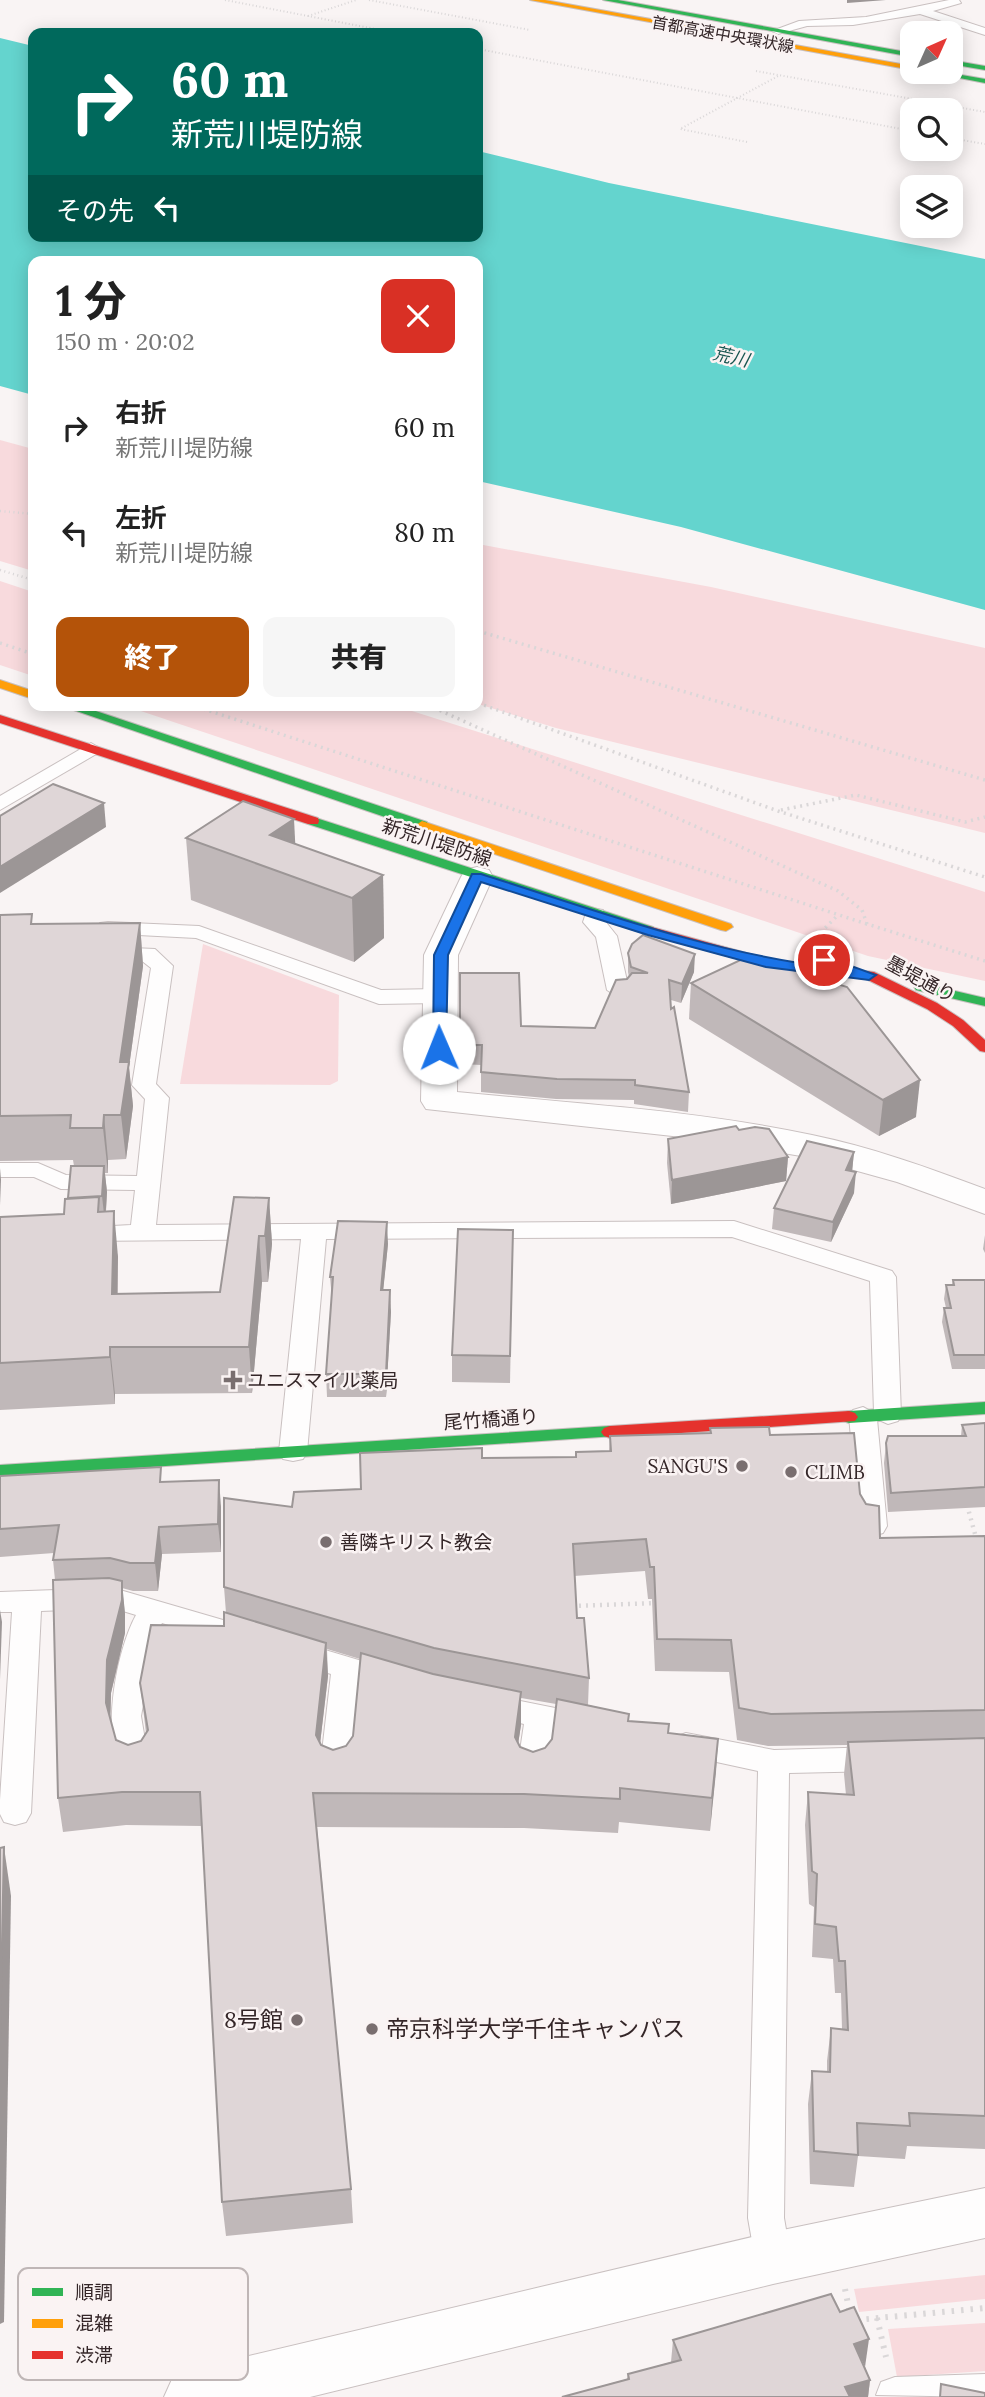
<!DOCTYPE html>
<html lang="ja">
<head>
<meta charset="utf-8">
<style>
  :root { --surface:#fff; --page:#f6f6f6; --text:#222; --muted:#767676; --accent:#b45309 }
  body { margin:0; font-family:Lora,"Noto Sans JP",serif; background:var(--page); color:var(--text); height:100vh; display:flex; flex-direction:column; font-size:26px; white-space:nowrap }
  * { box-sizing:border-box; margin:0 }
  p { font-size:23px; color:var(--muted) }
  .icon { flex:none; width:38px; height:38px; fill:none; stroke:currentColor; stroke-width:2; stroke-linecap:round; stroke-linejoin:round }
  .map { position:relative; flex:1; overflow:hidden }
  .panel { position:absolute; left:28px; top:256px; width:455px; height:455px; display:flex; flex-direction:column; background:var(--surface); border-radius:14px; box-shadow:0 4px 18px #0003 }
  .panel>* { flex:none }
  .top-card { position:absolute; left:28px; top:28px; width:455px; height:214px; border-radius:14px; box-shadow:0 4px 18px #0003; background:#00695c; color:#fff; overflow:hidden }
  .needle { width:46px; rotate:45deg }
  .tools { position:absolute; left:900px; top:21px; display:grid; gap:14px }
  .tools a { display:grid; place-items:center; width:63px; height:63px; border-radius:14px; background:var(--surface); box-shadow:0 4px 18px #0003; font-size:35px }
  .pin { position:absolute; display:grid; place-items:center; width:60px; height:60px; color:#fff; margin:-30px; border:4px solid #fff; border-radius:50%; box-shadow:0 2px 7px #0007 }
  .me { position:absolute; width:77px; margin:-38px; rotate:359deg; stroke-linejoin:round; filter:drop-shadow(0 0 5px #0008) }
  .turn { display:flex; align-items:center; gap:24px; height:147px; padding:0 28px; font-size:32px }
  .turn .icon { width:91px; height:91px; stroke-width:2.5 }
  .turn b { display:block; font-size:49px; line-height:60px }
  .then { display:flex; align-items:center; height:66px; padding:0 28px; background:#0003; gap:14px; font-size:26px }
  .round { display:grid; place-items:center; flex:none; width:74px; height:74px; border-radius:14px; background:var(--page) }
  .overview { display:flex; align-items:center; justify-content:space-between; height:119px; padding:0 28px }
  h1 { font-size:42px; font-weight:800; line-height:52px }
  .button { display:flex; gap:14px; margin-top:auto; padding:14px 28px }
  .button a { flex:1; height:80px; border-radius:14px; background:var(--accent); color:#fff; font-size:28px; font-weight:800; line-height:80px; text-align:center }
  .button a+a { background:var(--page); color:var(--text) }
  ul { padding:0; list-style:none }
  li { display:flex; align-items:center; gap:21px; height:105px; padding:0 28px }
  li div { flex:1 }
  li b { display:block; font-size:26px }
  li em { font-style:normal }
  .map>svg:first-child { display:block }
</style>
</head>
<body>
<div class="map">
<svg width="985" height="2397" viewBox="0 0 985 2397">
  <rect width="100%" height="100%" fill="#f9f4f4"/>
  <g fill="#f8dadd">
    <polygon points="0,440 33,449 33,571 0,561"/>
    <polygon points="478,544 711,587 985,648 985,833 556,728 478,704"/>
    <polygon points="0,581 33,592 33,676 0,665"/>
    <polygon points="123,705 393,705 985,892 985,981 868,956"/>
    <polygon points="203,944 339,995 338,1081 330,1085 180,1084"/>
    <polygon points="985,2275 985,2299 859,2312 854,2289"/>
    <polygon points="985,2323 985,2371 897,2377 888,2329"/>
  </g>
  <polygon fill="#64d4ce" points="0,38 33,46 33,236 478,236 478,151 609,183 985,259 985,610 681,527 478,481 478,261 33,261 33,395 0,386"/>
  <g fill="none" stroke-linecap="round" stroke-linejoin="round">
    <defs>
      <g id="lane">
        <polygon points="949,0 959,0 961,3 933,11 985,28 985,35 920,14 853,25 807,26 778,34 772,31 799,21 866,17"/>
        <polygon points="91,743 101,749 98,753 0,810 0,796"/>
        <polygon points="595,909 603,910 605,921 617,936 629,990 626,995 618,997 607,990 596,937 583,922 587,910"/>
        <polygon points="108,922 199,926 381,990 438,989 449,996 438,1003 379,1004 196,938 100,933 97,928 100,923"/>
        <polygon points="110,947 155,949 173,966 156,1084 169,1098 156,1225 734,1221 892,1271 896,1277 901,1415 898,1421 888,1424 877,1419 887,1526 883,1533 873,1536 863,1533 859,1526 849,1416 853,1410 863,1407 874,1413 870,1281 732,1237 326,1239 307,1452 303,1459 293,1461 283,1459 279,1452 301,1239 85,1241 76,1238 73,1233 76,1228 131,1225 135,1190 61,1189 34,1177 0,1177 0,1163 38,1163 66,1175 137,1176 145,1099 132,1085 151,968 142,961 102,959 99,954"/>
        <path d="M113 1588 247 1627 252 1635 247 1643 237 1646 162 1623 156 1634 141 1716 149 1764 144 1772 133 1776 122 1772C101 1734 116 1652 136 1615L113 1608 41 1611 31 1813 26 1822 15 1825 4 1822 0 1814V1800L12 1612H0V1592Z"/>
        <polygon points="295,1641 402,1673 406,1681 402,1689 391,1692 360,1683 352,1769 347,1777 336,1781 325,1777 320,1769 331,1674 284,1660 280,1652 284,1644"/>
        <polygon points="491,1695 585,1714 596,1717 600,1725 596,1733 585,1736 554,1730 549,1771 544,1779 533,1783 522,1779 517,1771 524,1724 480,1714 476,1706 480,1698"/>
        <polygon points="686,1733 774,1750 879,1747 890,1751 894,1759 890,1767 879,1771 789,1773 784,2218 791,2258 786,2270 773,2275 760,2270 755,2258 748,2218 758,1771 675,1753 671,1745 675,1737"/>
        <polygon points="985,2374 985,2397 876,2395 881,2382 895,2377"/>
      </g>
      <g id="street">
        <path d="M477 867 489 870 493 877 458 955 457 1092C575 1104 696 1110 812 1135 871 1147 929 1168 985 1189V1214L897 1182 807 1157 700 1139 426 1109 421 1101 424 955 461 877 465 870Z"/>
        <polygon points="985,2188 985,2238 773,2284 310,2397 164,2397 173,2377 194,2369 773,2232"/>
      </g>
      <g id="fast">
        <polygon points="603,0 618,0 912,53 912,57"/>
        <polygon points="950,60 985,66 985,70 950,64"/>
        <polygon points="929,72 944,72 985,79 985,83"/>
        <polygon points="59,705 78,705 427,822 428,825 427,828 417,828"/>
        <polygon points="313,817 653,927 655,930 653,933 643,933 308,824 308,818"/>
        <polygon points="921,983 985,998 985,1006 916,990 914,987"/>
        <polygon points="985,1402 985,1414 849,1423 843,1421 840,1417 843,1413 849,1411"/>
        <polygon points="610,1426 616,1428 619,1432 616,1436 0,1477 0,1465"/>
      </g>
      <g id="slow">
        <polygon points="530,0 545,0 912,66 912,70"/>
        <polygon points="0,680 33,691 33,699 0,688"/>
        <polygon points="422,821 731,924 733,927 726,931 721,930 417,828 416,825"/>
      </g>
      <g id="jam">
        <polygon points="0,715 318,818 319,821 318,824 308,824 0,723"/>
        <polygon points="648,926 772,960 874,972 937,1003 963,1020 985,1040 985,1052 980,1051 953,1026 927,1009 866,979 771,968 643,933 641,930 643,927"/>
        <polygon points="849,1411 855,1413 858,1417 855,1421 610,1438 604,1436 601,1432 604,1428 610,1426"/>
      </g>
    </defs>
    <use href="#lane" stroke="#c9c0c0" stroke-width="2"/>
    <use href="#street" stroke="#c9c0c0" stroke-width="2"/>
    <use href="#fast" stroke="#c9c0c0" stroke-width="2"/>
    <use href="#slow" stroke="#c9c0c0" stroke-width="2"/>
    <use href="#jam" stroke="#c9c0c0" stroke-width="2"/>
    <g stroke="#dad7d8" stroke-width="2" stroke-dasharray="1 2.5" stroke-linecap="butt">
      <polyline points="225,0 396,33"/>
      <polyline points="369,0 530,30"/>
      <polyline points="308,16 356,0"/>
      <polyline points="478,49 912,131"/>
      <polyline points="756,71 985,112"/>
      <polyline points="950,138 985,144"/>
      <polyline points="747,142 680,129 780,75"/>
    </g>
    <g stroke="#dad7d8" stroke-width="2.5" stroke-dasharray="1 3.5" stroke-linecap="butt">
      <polyline points="0,511 33,514"/>
      <polyline points="0,570 33,580"/>
    </g>
    <g stroke="#dad7d8" stroke-width="3.5" stroke-dasharray="2 4.5" stroke-linecap="butt">
      <polyline points="478,631 985,780"/>
      <polyline points="0,643 33,654"/>
      <polyline points="478,703 778,811 985,877"/>
      <polyline points="191,705 867,924"/>
      <polyline points="428,705 838,891 862,910 867,924 985,961"/>
      <polyline points="781,810 856,795 965,822 985,817"/>
      <polyline points="816,937 839,914"/>
    </g>
    <g stroke="#dad7d8" stroke-width="4.5" stroke-dasharray="2 5" stroke-linecap="butt">
      <polyline points="967,1505 977,1541"/>
      <polyline points="572,1606 658,1603"/>
    </g>
    <g stroke="#dad7d8" stroke-width="6" stroke-dasharray="2.5 7" stroke-linecap="butt">
      <polyline points="845,2289 850,2314"/>
      <polyline points="877,2318 886,2357"/>
      <polyline points="857,2320 985,2308"/>
    </g>
    <use href="#lane" fill="#fefdfd" fill-rule="evenodd"/>
    <use href="#street" fill="#fefdfd" fill-rule="evenodd"/>
    <use href="#fast" fill="#30b455" fill-rule="evenodd"/>
    <use href="#slow" fill="#ff9f0a" fill-rule="evenodd"/>
    <use href="#jam" fill="#e5322d" fill-rule="evenodd"/>
  </g>
  <g fill="#c0b8b9" fill-rule="evenodd">
    <polygon points="186,838 295,844 383,875 384,938 354,962 191,900"/>
    <polygon points="0,915 33,924 140,923 143,966 129,1067 133,1106 126,1159 108,1160 108,1173 105,1173 107,1192 106,1212 118,1257 118,1294 220,1292 269,1198 272,1244 268,1282 262,1282 252,1393 115,1394 115,1404 0,1410 0,1217 64,1214 68,1199 71,1166 74,1166 73,1160 0,1161"/>
    <polygon points="628,953 694,972 681,1003 671,1000 671,1009 689,1092 688,1112 634,1104 634,1100 556,1099 481,1092 481,1065 460,1064 460,973 521,1026 595,1028 629,977 628,972"/>
    <polygon points="691,983 916,1117 879,1136 689,1019"/>
    <polygon points="739,1130 788,1157 786,1181 671,1204 667,1163 668,1139"/>
    <polygon points="854,1152 852,1172 854,1193 831,1242 772,1229 774,1208"/>
    <polygon points="513,1230 510,1383 452,1382 452,1355"/>
    <polygon points="985,1235 985,1253 983,1249"/>
    <polygon points="388,1244 383,1290 391,1312 386,1397 327,1397 326,1374 332,1299 330,1277"/>
    <polygon points="953,1280 985,1280 985,1369 952,1369 942,1322 944,1308 946,1308 944,1299 946,1285 952,1285"/>
    <polygon points="985,1423 985,1507 888,1512 884,1463 886,1443 961,1436 962,1425"/>
    <path d="M710 1428 770 1435 860 1494 880 1538 985 1536V2149L907 2146 905 2159 858 2156 854 2187 810 2184 808 2104 812 2071 827 2072V2061L831 2028 842 2029 841 1993H835L833 1959 812 1957 814 1907 809 1904 805 1825 808 1792 846 1795 844 1774 847 1745 768 1746 737 1740 729 1672 655 1671 652 1599H648L645 1571 574 1576 577 1618 589 1678 588 1705 629 1714V1721L668 1733 718 1739 710 1831 619 1822 618 1833 524 1828 317 1827 351 2189 353 2223 226 2236 222 2202 202 1826 126 1825 63 1832 58 1798 55 1580 53 1560 54 1553 0 1557V1476L162 1482 221 1507V1552L162 1554 158 1591H133L122 1588 125 1614V1633L111 1693 110 1720 116 1740 128 1745 141 1741 146 1733 140 1683 224 1626 226 1613 224 1587 292 1507 482 1458 576 1457 609 1451 610 1436 710 1433ZM327 1649 360 1659 353 1736 346 1746 333 1750 320 1744 328 1676ZM521 1698 556 1704 552 1739 545 1748 533 1752 520 1747 518 1744 521 1725Z"/>
    <polygon points="673,2340 865,2367 870,2380 868,2397 561,2397 627,2379 628,2374 671,2362"/>
  </g>
  <g fill="#9c9696">
    <polygon points="847,0 886,0 847,3"/>
    <polygon points="104,803 106,827 0,893 0,867"/>
    <polygon points="294,819 297,878 270,835"/>
    <polygon points="383,875 384,938 354,962 352,898"/>
    <polygon points="140,923 143,966 129,1067 133,1106 126,1159 121,1115 120,1062"/>
    <polygon points="695,954 694,972 681,1003 682,984"/>
    <polygon points="920,1080 916,1117 879,1136 883,1100"/>
    <polygon points="104,1115 108,1160 108,1173 103,1128"/>
    <polygon points="854,1152 852,1172 846,1170"/>
    <polygon points="788,1157 786,1181 671,1204 672,1180"/>
    <polygon points="104,1166 107,1192 105,1223 102,1196"/>
    <polygon points="0,1168 1,1180 0,1205"/>
    <polygon points="856,1172 854,1193 831,1242 833,1222"/>
    <polygon points="269,1198 272,1244 268,1282 265,1236"/>
    <polygon points="114,1211 118,1257 116,1340 112,1294"/>
    <polygon points="387,1222 388,1244 381,1312 381,1290"/>
    <polygon points="259,1236 262,1282 252,1393 249,1347"/>
    <polygon points="390,1290 391,1312 386,1397 386,1374"/>
    <polygon points="110,1347 115,1394 115,1404 110,1357"/>
    <polygon points="219,1480 221,1507 221,1552 218,1524"/>
    <polygon points="159,1527 162,1554 158,1591 155,1563"/>
    <polygon points="122,1581 125,1614 125,1633 111,1693 110,1737 106,1703 107,1660"/>
    <polygon points="0,1610 2,1622 0,1679"/>
    <polygon points="326,1643 328,1676 317,1769 316,1735"/>
    <polygon points="521,1692 521,1725 514,1771 515,1737"/>
    <polygon points="718,1739 716,1772 710,1831 712,1798"/>
    <polygon points="4,1847 11,1896 4,2322 0,2324 0,2039"/>
    <polygon points="869,2339 865,2367 854,2344"/>
    <polygon points="870,2380 868,2397 844,2397 845,2387"/>
  </g>
  <g fill="#dfd6d7" stroke="#9c9696" stroke-width="2">
    <polygon points="53,784 104,803 0,867 0,816"/>
    <polygon points="243,801 294,819 270,835 383,875 352,898 186,838"/>
    <polygon points="32,914 31,924 140,923 120,1062 129,1062 121,1115 104,1115 103,1128 70,1128 71,1115 0,1116 0,915"/>
    <polygon points="643,935 695,954 682,984 669,980 671,1009 674,1007 689,1092 635,1085 635,1080 557,1079 481,1072 482,1045 460,1045 460,973 519,973 521,1026 595,1028 616,980 627,979 632,973 648,973 631,967 628,953 632,944"/>
    <polygon points="749,956 847,987 920,1080 883,1100 691,983"/>
    <polygon points="736,1126 739,1130 755,1127 769,1129 788,1157 672,1180 668,1139"/>
    <polygon points="807,1141 854,1152 846,1170 856,1172 833,1222 774,1208"/>
    <polygon points="71,1166 104,1166 102,1196 68,1198"/>
    <polygon points="99,1197 98,1212 114,1211 112,1294 220,1292 234,1197 269,1198 265,1236 259,1236 249,1347 110,1347 110,1357 0,1363 0,1217 64,1214 65,1199"/>
    <polygon points="338,1221 387,1222 381,1290 390,1290 386,1374 326,1374 333,1277 330,1277"/>
    <polygon points="458,1229 513,1230 510,1356 452,1355"/>
    <polygon points="953,1280 985,1280 985,1355 954,1355 944,1308 951,1308 946,1285 954,1285"/>
    <polygon points="985,1423 985,1487 891,1493 886,1443 888,1436 966,1436 962,1425"/>
    <polygon points="769,1427 770,1435 854,1433 860,1494 866,1504 879,1506 880,1538 985,1536 985,1710 771,1714 739,1708 731,1640 657,1639 654,1567 650,1567 646,1539 573,1544 577,1618 584,1618 589,1678 434,1648 224,1587 224,1498 292,1507 294,1492 361,1489 360,1453 482,1448 482,1458 576,1457 576,1452 611,1451 610,1436 711,1433 710,1428"/>
    <polygon points="161,1467 160,1482 219,1480 218,1524 159,1527 155,1563 130,1563 110,1558 53,1560 59,1525 0,1529 0,1476"/>
    <polygon points="109,1578 122,1581 122,1600 107,1660 106,1703 116,1740 128,1745 141,1741 148,1730 140,1683 151,1625 224,1626 224,1612 326,1643 316,1735 321,1745 333,1750 346,1746 353,1736 361,1653 433,1674 521,1692 515,1737 520,1747 533,1752 545,1748 552,1739 557,1699 629,1714 628,1721 669,1724 668,1733 718,1739 712,1798 620,1788 620,1799 524,1794 313,1793 351,2189 222,2202 200,1792 122,1792 58,1798 53,1580"/>
    <polygon points="985,1738 985,2116 909,2113 910,2126 857,2123 858,2155 814,2151 812,2071 830,2072 831,2028 848,2030 845,1961 839,1961 836,1927 815,1924 817,1874 812,1871 808,1792 854,1795 848,1742"/>
    <polygon points="4,1847 0,2039 0,1848"/>
    <polygon points="831,2294 840,2312 854,2307 869,2339 854,2344 870,2380 845,2387 850,2397 562,2397 629,2379 628,2374 681,2360 673,2340"/>
    <polygon points="941,2384 985,2393 985,2397 940,2397"/>
  </g>
  <path fill="#1a73e8" stroke="#114b97" stroke-width="2" d="M472 874H481C595 910 710 953 829 967L816 960 824 956 876 975 869 980 766 967 648 935 481 882 448 955 446 1048 439 1053 433 1051 434 955Z"/>
  <g fill="#796e6f" stroke="#faf3f3" stroke-width="2.5">
    <path d="M229.5 1369.5h7v7h7v7h-7v7h-7v-7h-7v-7h7z"/>
    <circle cx="742" cy="1466" r="7"/>
    <circle cx="791" cy="1472" r="7"/>
    <circle cx="326" cy="1542" r="7"/>
    <circle cx="297" cy="2020" r="7"/>
    <circle cx="372" cy="2029" r="7"/>
  </g>
  <g text-anchor="middle" stroke-width="5" stroke-linejoin="round" paint-order="stroke">
    <g font-size="16" fill="#342628" stroke="#faf3f3">
      <text transform="translate(723 34) rotate(10)" y="6">首都高速中央環状線</text>
    </g>
    <g font-size="18" font-style="italic" fill="#185651" stroke="#faf3f3">
      <text transform="translate(731 357) rotate(13)" y="6">荒川</text>
    </g>
    <g font-size="19" fill="#342628" stroke="#faf3f3">
      <text transform="translate(437 842) rotate(18)" y="7">新荒川堤防線</text>
      <text transform="translate(921 979) rotate(28)" y="7">墨堤通り</text>
      <text transform="translate(491 1419) rotate(-4)" y="7">尾竹橋通り</text>
    </g>
    <g font-size="19" fill="#342628" stroke="#faf3f3" text-anchor="start">
      <text x="247" y="1387">ユニスマイル薬局</text>
      <text x="728" y="1473" text-anchor="end">SANGU'S</text>
      <text x="805" y="1479">CLIMB</text>
      <text x="340" y="1549">善隣キリスト教会</text>
    </g>
    <g font-size="23" fill="#342628" stroke="#faf3f3" text-anchor="end">
      <text x="283" y="2028">8号館</text>
      <text x="386" y="2037" text-anchor="start">帝京科学大学千住キャンパス</text>
    </g>
  </g>
  <rect x="18" y="2268" width="230" height="112" rx="10" fill="#faf3f3" stroke="#bfb6b6" stroke-width="2"/>
  <rect x="32" y="2288" width="31" height="8" fill="#30b455"/>
  <rect x="32" y="2319" width="31" height="9" fill="#ff9f0a"/>
  <rect x="32" y="2351" width="31" height="8" fill="#e5322d"/>
  <g font-size="19" fill="#342628">
    <text x="75" y="2299">順調</text>
    <text x="75" y="2330">混雑</text>
    <text x="75" y="2362">渋滞</text>
  </g>
</svg>
<div class="tools">
<a><svg class="needle" viewBox="-14 -14 28 28"><path d="M0-13l5 13h-10z" fill="#e53935"/><path d="M0 13l5-13h-10z" fill="#767676"/></svg></a>
<a><svg class="icon" aria-label="search" viewBox="0 0 24 24"><circle cx="10" cy="10" r="6"/><path d="M15 15l6 6"/></svg></a>
<a><svg class="icon" aria-label="layers" viewBox="0 0 24 24"><path d="M12 4l9 5-9 5-9-5zM3 14l9 5 9-5"/></svg></a>
</div>
<div class="pin" style="left:824px;top:960px;background:#d93025"><svg class="icon" aria-label="arrive" viewBox="0 0 24 24"><path d="M6 21V4h12l-3 4 3 4H6"/></svg></div>
<svg class="me" style="left:439px;top:1048px" viewBox="-20 -20 40 40"><circle r="19" fill="#fff"/><path d="M0-13L10 11 0 6-10 11z" fill="#1a73e8"/></svg>
<div class="top-card">
<div class="turn"><svg class="icon" aria-label="right" viewBox="0 0 24 24"><path d="M7 20v-9h11M14 6l5 5-5 5"/></svg><div><b>60 m</b>新荒川堤防線</div></div>
<div class="then">その先<svg class="icon" aria-label="left" viewBox="0 0 24 24"><path d="M17 20v-9H6M10 6l-5 5 5 5"/></svg></div>
</div>
<section class="panel">
<div class="overview"><div><h1>1 分</h1><p>150 m · 20:02</p></div><a class="round" style="background:#d93025;color:#fff"><svg class="icon" aria-label="close" viewBox="0 0 24 24"><path d="M6 6l12 12M18 6L6 18"/></svg></a></div>
<ul>
<li><svg class="icon" aria-label="right" viewBox="0 0 24 24"><path d="M7 20v-9h11M14 6l5 5-5 5"/></svg><div><b>右折</b><p>新荒川堤防線</p></div><em>60 m</em></li>
<li><svg class="icon" aria-label="left" viewBox="0 0 24 24"><path d="M17 20v-9H6M10 6l-5 5 5 5"/></svg><div><b>左折</b><p>新荒川堤防線</p></div><em>80 m</em></li>
</ul>
<div class="button"><a>終了</a><a>共有</a></div>
</section>
</div>
</body>
</html>
